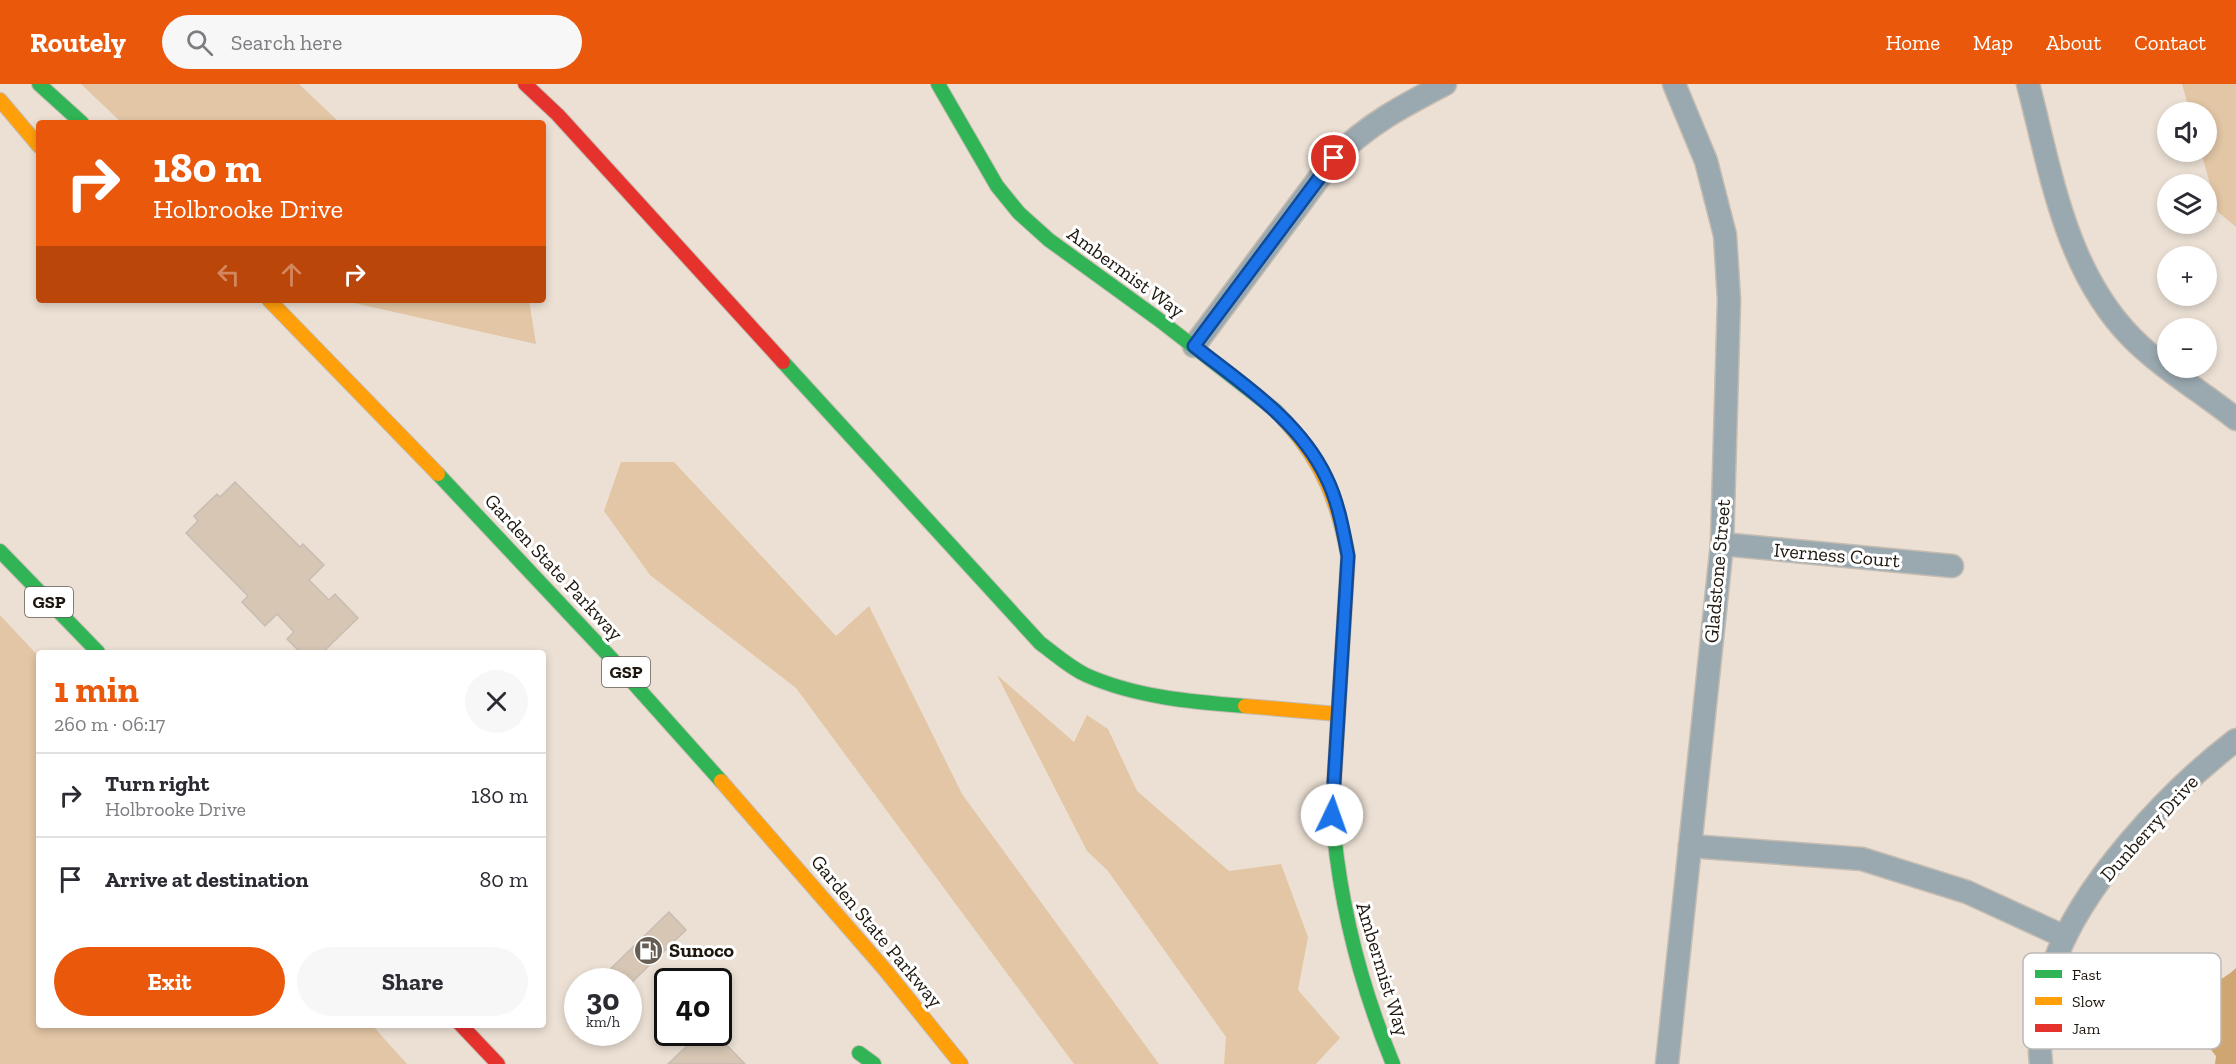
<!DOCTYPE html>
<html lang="en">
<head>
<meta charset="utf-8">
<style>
  :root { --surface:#fff; --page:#f7f7f7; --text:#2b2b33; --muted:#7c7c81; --line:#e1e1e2; --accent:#ea580c }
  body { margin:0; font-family:"Zilla Slab",serif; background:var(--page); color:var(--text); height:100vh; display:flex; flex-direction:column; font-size:22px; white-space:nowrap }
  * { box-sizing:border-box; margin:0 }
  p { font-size:20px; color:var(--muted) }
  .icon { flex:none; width:33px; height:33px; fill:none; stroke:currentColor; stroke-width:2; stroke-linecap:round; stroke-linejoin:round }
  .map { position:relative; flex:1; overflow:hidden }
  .sheet { position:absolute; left:36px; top:566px; width:510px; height:378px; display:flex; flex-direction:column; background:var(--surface); border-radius:6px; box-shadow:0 3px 9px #0003 }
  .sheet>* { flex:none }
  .hud { position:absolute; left:36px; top:36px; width:510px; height:183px; border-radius:6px; box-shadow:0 3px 9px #0003; background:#ea580c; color:#fff; overflow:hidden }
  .fabs { position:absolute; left:2157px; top:18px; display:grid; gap:12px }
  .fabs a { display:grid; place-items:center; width:60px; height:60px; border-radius:50%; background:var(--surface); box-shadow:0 3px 9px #0003; font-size:30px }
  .speed { position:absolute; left:564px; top:884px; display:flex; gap:12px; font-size:30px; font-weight:700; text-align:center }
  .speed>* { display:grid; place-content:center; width:78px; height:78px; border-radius:50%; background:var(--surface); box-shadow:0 3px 9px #0003; line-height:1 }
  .speed small { font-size:15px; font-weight:400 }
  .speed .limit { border:3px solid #111; border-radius:9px; background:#fff; color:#111 }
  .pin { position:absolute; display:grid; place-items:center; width:51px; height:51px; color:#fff; margin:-26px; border:3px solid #fff; border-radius:50%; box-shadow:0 2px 6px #0007 }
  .me { position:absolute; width:66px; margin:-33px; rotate:3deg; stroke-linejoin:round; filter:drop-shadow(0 0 4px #0008) }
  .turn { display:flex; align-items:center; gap:21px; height:126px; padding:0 18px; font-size:27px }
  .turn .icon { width:78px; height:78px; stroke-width:2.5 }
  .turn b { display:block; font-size:42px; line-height:51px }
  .lanes { display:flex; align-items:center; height:57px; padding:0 18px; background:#0003; justify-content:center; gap:30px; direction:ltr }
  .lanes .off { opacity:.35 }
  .round { display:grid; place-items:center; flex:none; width:63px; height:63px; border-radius:32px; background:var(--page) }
  .summary { display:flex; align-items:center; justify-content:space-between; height:102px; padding:0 18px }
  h1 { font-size:36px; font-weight:700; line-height:45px; color:var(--accent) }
  .action { display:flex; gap:12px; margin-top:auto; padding:12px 18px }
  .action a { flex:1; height:69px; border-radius:36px; background:var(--accent); color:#fff; font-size:24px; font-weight:700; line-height:69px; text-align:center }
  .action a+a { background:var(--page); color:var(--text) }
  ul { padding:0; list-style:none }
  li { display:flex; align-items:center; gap:18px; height:84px; padding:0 18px; border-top:2px solid var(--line) }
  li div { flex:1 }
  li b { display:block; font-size:22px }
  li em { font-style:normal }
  header { display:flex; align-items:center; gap:36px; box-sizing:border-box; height:84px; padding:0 30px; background:var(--accent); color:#fff }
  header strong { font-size:28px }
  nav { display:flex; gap:33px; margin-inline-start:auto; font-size:21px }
  .search { width:420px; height:54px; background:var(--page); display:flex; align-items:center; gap:15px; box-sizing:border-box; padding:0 21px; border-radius:33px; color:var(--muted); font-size:22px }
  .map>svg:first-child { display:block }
</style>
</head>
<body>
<header>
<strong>Routely</strong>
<div class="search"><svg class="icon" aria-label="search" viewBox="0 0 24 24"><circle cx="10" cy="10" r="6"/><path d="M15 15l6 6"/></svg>Search here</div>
<nav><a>Home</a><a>Map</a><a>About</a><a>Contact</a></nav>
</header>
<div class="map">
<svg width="2236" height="980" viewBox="0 0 2236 980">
  <rect width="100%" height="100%" fill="#ece0d4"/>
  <g fill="#e2c6a5">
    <polygon points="81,0 299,0 340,39 122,39"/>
    <polygon points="2182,0 2236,0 2236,143 2218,128 2201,68 2206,68 2206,28 2190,28"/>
    <polygon points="341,216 529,216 536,260"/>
    <polygon points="621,378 674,378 836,552 869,522 962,710 1159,980 1074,980 796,604 650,491 604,427"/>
    <polygon points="0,531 39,573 39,940 372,941 407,980 0,980"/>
    <polygon points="997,591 1074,658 1087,631 1108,645 1137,707 1229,787 1281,780 1308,853 1298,906 1340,954 1316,980 1224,980 1226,953 1108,787 1087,767"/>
  </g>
  <path fill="#cfa571" d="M2236 884V980H2215L2216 972 2203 956C2204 940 2199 913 2213 901 2220 895 2228 892 2236 884Z"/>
  <g fill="#d6c6b3" stroke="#c7bdb4" stroke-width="1.5">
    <polygon points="235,398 300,463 303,460 324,481 309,496 329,516 335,510 358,534 323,568 300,568 287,555 294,548 277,530 265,542 242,518 248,512 186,449 198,437 194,432 217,410 220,413"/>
    <polygon points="669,828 686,846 661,870 628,902 628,897 598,897"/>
    <polygon points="702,948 714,948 745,980 668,980"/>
  </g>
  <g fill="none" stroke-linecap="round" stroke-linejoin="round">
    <defs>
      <g id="street">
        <path d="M2028 0C2051 88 2065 186 2132 254 2163 285 2202 308 2236 335"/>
        <path d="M1194 262 1334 74C1370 39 1401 23 1445 0"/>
        <polyline points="1722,460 1952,482"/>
        <polyline points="1690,762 1862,775 1967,808 2065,853"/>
        <polyline points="1667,980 1722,460 1729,216 1725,151 1706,77 1674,0"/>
        <path d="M2041 980 2040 968C2043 940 2044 909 2053 882 2080 802 2169 707 2236 656"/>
      </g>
      <g id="fast">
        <polyline points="39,0 82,39"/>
        <polyline points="938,0 997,102 1019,129 1049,156 1158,235 1275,326 1286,338"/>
        <path d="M783 278 1040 559C1055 570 1069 583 1086 591 1135 613 1192 618 1245 622"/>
        <polyline points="438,390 611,574 721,697"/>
        <polyline points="0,467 98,568"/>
        <path d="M1334 749C1342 830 1362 905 1393 980"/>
        <polyline points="859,969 874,980"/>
      </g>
      <g id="slow">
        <polyline points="0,16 39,62"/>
        <polyline points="269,216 438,390"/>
        <path d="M1286 338C1323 379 1338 418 1348 472L1332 731 1334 749"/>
        <polyline points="1245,622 1338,630"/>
        <polyline points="721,697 886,887 961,980"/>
      </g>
      <g id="jam">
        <polyline points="525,0 558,31 783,278"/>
        <polyline points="460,940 498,980"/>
      </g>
    </defs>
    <use href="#street" stroke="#c5bcb2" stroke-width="25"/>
    <use href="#fast" stroke="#c5bcb2" stroke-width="16"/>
    <use href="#slow" stroke="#c5bcb2" stroke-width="16"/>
    <use href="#jam" stroke="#c5bcb2" stroke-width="16"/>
    <use href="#street" stroke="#9aa9b0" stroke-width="22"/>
    <use href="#fast" stroke="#30b455" stroke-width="14"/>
    <use href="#slow" stroke="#ff9f0a" stroke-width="14"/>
    <use href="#jam" stroke="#e5322d" stroke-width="14"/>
  </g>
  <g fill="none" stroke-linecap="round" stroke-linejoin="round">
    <defs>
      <path id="route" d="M1332 731 1348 472C1343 445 1338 417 1326 393 1299 336 1242 300 1194 262L1334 74"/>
    </defs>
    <use href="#route" stroke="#114b97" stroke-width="15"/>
    <use href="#route" stroke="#1a73e8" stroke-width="10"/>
  </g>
  <defs>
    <symbol id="fuel-disc" viewBox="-11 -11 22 22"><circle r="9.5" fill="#665d53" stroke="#fff"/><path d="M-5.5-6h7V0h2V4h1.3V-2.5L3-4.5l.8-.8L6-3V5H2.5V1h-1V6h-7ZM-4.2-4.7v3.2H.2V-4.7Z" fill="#fff"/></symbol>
  </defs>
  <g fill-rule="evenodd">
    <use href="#fuel-disc" x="632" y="850" width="33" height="33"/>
  </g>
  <g text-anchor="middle" stroke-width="6" stroke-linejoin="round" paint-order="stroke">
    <g fill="#fff" stroke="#625d56" stroke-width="1.5">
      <rect x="25" y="503" width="48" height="30" rx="4.5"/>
      <rect x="602" y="573" width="48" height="30" rx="4.5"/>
    </g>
    <g font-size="18" font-weight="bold" fill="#1e170e">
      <text x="49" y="524">GSP</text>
      <text x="626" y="594">GSP</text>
    </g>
    <g font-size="20" fill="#1e170e" stroke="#fff">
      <text transform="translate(1126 188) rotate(36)" y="7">Ambermist Way</text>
      <text transform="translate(1837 471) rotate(5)" y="7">Iverness Court</text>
      <text transform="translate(554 483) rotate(47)" y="7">Garden State Parkway</text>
      <text transform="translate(1717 487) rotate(-85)" y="7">Gladstone Street</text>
      <text transform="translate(2149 744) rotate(-48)" y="7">Dunberry Drive</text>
      <text transform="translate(877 847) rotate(50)" y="7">Garden State Parkway</text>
      <text transform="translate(1383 885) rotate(73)" y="7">Ambermist Way</text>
    </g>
    <g font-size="20" font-weight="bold" fill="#1e170e" stroke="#fff" text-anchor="start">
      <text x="669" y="873">Sunoco</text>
    </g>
  </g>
  <rect x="2023" y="869" width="198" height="96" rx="9" fill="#fff" stroke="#bcb9b7" stroke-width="1.5"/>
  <rect x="2035" y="886" width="27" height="8" fill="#30b455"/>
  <rect x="2035" y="913" width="27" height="8" fill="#ff9f0a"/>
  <rect x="2035" y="940" width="27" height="8" fill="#e5322d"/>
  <g font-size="16" fill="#1e170e">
    <text x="2072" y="896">Fast</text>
    <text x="2072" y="923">Slow</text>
    <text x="2072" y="950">Jam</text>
  </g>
</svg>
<div class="fabs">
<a><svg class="icon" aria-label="sound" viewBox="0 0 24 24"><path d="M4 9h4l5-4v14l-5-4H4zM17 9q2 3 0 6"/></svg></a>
<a><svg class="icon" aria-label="layers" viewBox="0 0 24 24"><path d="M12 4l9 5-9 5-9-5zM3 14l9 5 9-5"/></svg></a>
<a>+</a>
<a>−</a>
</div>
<div class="speed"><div>30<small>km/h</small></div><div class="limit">40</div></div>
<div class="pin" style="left:1334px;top:74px;background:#d93025"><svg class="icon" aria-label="arrive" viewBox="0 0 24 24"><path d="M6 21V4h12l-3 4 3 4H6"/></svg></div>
<svg class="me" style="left:1332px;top:731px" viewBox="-20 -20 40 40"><circle r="19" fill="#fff"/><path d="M0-13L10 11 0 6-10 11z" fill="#1a73e8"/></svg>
<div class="hud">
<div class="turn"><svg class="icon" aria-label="right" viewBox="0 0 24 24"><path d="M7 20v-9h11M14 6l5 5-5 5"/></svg><div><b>180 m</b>Holbrooke Drive</div></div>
<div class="lanes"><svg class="icon off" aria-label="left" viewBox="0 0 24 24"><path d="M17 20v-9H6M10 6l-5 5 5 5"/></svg><svg class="icon off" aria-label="ahead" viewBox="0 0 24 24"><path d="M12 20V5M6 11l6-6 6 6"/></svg><svg class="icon" aria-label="right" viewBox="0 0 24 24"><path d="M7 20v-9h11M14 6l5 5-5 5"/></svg></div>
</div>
<section class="sheet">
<div class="summary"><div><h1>1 min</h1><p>260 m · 06:17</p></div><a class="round"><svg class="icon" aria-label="close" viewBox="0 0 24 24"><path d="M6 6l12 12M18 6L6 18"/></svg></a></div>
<ul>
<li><svg class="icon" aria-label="right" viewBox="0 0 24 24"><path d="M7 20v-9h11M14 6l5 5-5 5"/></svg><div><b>Turn right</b><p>Holbrooke Drive</p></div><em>180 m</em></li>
<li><svg class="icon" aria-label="arrive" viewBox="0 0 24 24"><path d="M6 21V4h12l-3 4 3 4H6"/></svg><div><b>Arrive at destination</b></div><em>80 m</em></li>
</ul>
<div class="action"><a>Exit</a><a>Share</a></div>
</section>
</div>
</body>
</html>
